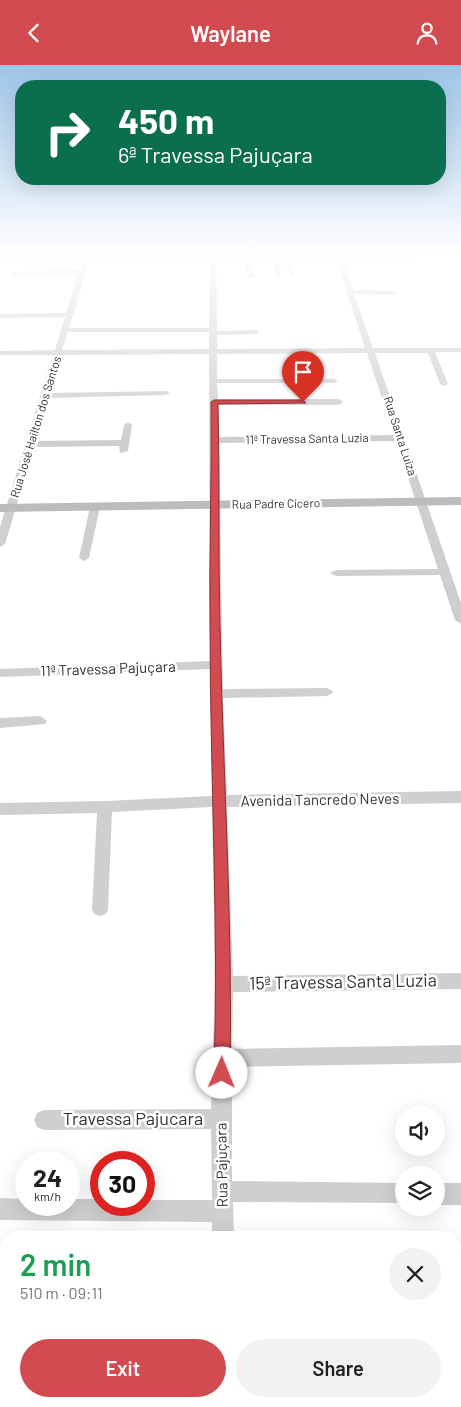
<!DOCTYPE html>
<html lang="en">
<head>
<meta charset="utf-8">
<style>
  :root { --surface:#fff; --page:#f2f2f2; --text:#202124; --muted:#757577; --accent:#d24b51 }
  body { margin:0; font-family:Barlow,sans-serif; background:var(--page); color:var(--text); height:100vh; display:flex; flex-direction:column; font-size:19px; white-space:nowrap }
  * { box-sizing:border-box; margin:0 }
  p { font-size:16px; color:var(--muted) }
  .icon { flex:none; width:28px; height:28px; fill:none; stroke:currentColor; stroke-width:2; stroke-linecap:round; stroke-linejoin:round }
  .map { position:relative; flex:1; overflow:hidden }
  .sheet { position:absolute; left:0px; top:1166px; width:461px; height:176px; display:flex; flex-direction:column; background:var(--surface); border-radius:20px 20px 0 0; box-shadow:0 5px 20px #0002 }
  .sheet>* { flex:none }
  .banner { position:absolute; left:15px; top:15px; width:431px; height:105px; border-radius:20px; box-shadow:0 5px 20px #0002; background:#0b6e4f; color:#fff; overflow:hidden }
  .tools { position:absolute; left:395px; top:1041px; display:grid; gap:10px }
  .tools a { display:grid; place-items:center; width:50px; height:50px; border-radius:50%; background:var(--surface); box-shadow:0 5px 20px #0002; font-size:25px }
  .speed { position:absolute; left:15px; top:1086px; display:flex; gap:10px; font-size:25px; font-weight:700; text-align:center }
  .speed>* { display:grid; place-content:center; width:65px; height:65px; border-radius:50%; background:var(--surface); box-shadow:0 5px 20px #0002; line-height:1 }
  .speed small { font-size:12px; font-weight:400 }
  .speed .limit { border:8px solid #d22; background:#fff; color:#111 }
  .pin { position:absolute; display:grid; place-items:center; width:42px; height:42px; color:#fff; margin:-51px -21px; border-radius:50% 50% 50% 0; rotate:-45deg; box-shadow:0 0 5px #0007 }
  .pin .icon { rotate:45deg }
  .me { position:absolute; width:55px; margin:-28px; rotate:1deg; stroke-linejoin:round; filter:drop-shadow(0 0 4px #0008) }
  .turn { display:flex; align-items:center; gap:18px; height:105px; padding:0 20px; font-size:22px }
  .turn .icon { width:65px; height:65px; stroke-width:2.5 }
  .turn b { display:block; font-size:35px; line-height:42px }
  .round { display:grid; place-items:center; flex:none; width:52px; height:52px; border-radius:26px; background:var(--page) }
  .overview { display:flex; align-items:center; justify-content:space-between; height:85px; padding:0 20px }
  h1 { font-size:30px; font-weight:600; line-height:38px; color:#1e9e55 }
  .button { display:flex; gap:10px; margin-top:auto; padding:10px 20px }
  .button a { flex:1; height:58px; border-radius:30px; background:var(--accent); color:#fff; font-size:20px; font-weight:600; line-height:58px; text-align:center }
  .button a+a { background:var(--page); color:var(--text) }
  header { display:flex; justify-content:space-between; align-items:center; height:65px; padding:0 20px; background:var(--accent); color:#fff; font-size:22px; font-weight:600 }
  .map>svg:first-child { display:block }
</style>
</head>
<body>
<header><svg class="icon" aria-label="back" viewBox="0 0 24 24"><path d="M15 5l-7 7 7 7"/></svg>Waylane<svg class="icon" aria-label="person" viewBox="0 0 24 24"><circle cx="12" cy="8" r="4"/><path d="M4 21q1-7 8-7t8 7"/></svg></header>
<div class="map">
<svg width="461" height="1342" viewBox="0 0 461 1342">
  <rect width="100%" height="100%" fill="#fff"/>
  <g fill="none" stroke-linecap="round" stroke-linejoin="round">
    <g fill="#cfcfcf" fill-rule="evenodd">
      <path d="M85 188H91L90 192 210 191V188H216V191L461 188V192L342 193 353 225 394 226 397 228 394 230 354 229 373 283H461V287H435L448 319 444 321 440 319 428 288H375L461 538V559L455 555 440 510 336 511 330 508 336 505 438 504 396 376 219 378 223 624 327 623 334 627 327 631 223 633 227 730 461 726V738L227 742 233 911 461 908V924L233 927 232 984 461 980V998L232 1002V1116L404 1118V1138L233 1137 234 1172H212V1157L0 1155V1133L26 1134V1140H69V1134H101V1140H144V1135H212L211 1064 44 1065 37 1062 34 1055 37 1048 44 1045 211 1044 215 919 212 742 112 747 108 844 106 849 100 851 94 849 92 844 97 748 0 750V738L105 736 212 731 210 604 0 612V604L210 596 209 289 61 290 50 328 166 326 170 328 166 330 48 333 36 376 121 375 124 360 128 357 132 360 128 386 120 388 119 381 34 382 5 479 0 482V462L53 290H0V286L55 285 65 252 0 253V249L66 248 78 209 14 211 11 209 14 207 80 205 82 196 0 197V193L84 192ZM336 193 365 283 217 284V270L256 269 260 267 256 265 217 266 216 195 244 194 248 212 251 214 254 212 251 194H272L275 209 278 211 281 209 278 194H284L289 209 292 211 295 209 290 194ZM210 195 209 263H69L89 196ZM68 267H209V284L62 285ZM367 288 394 370 219 372 218 340H339L343 337 339 334H218L217 318H334L338 316 334 314H217V289Z"/>
      <polygon points="95,439 100,442 89,493 84,496 79,493 90,442"/>
      <polygon points="40,651 47,656 45,659 0,663 0,653"/>
      <rect x="436" y="1118" width="25" height="22"/>
      <rect x="0" y="1304" width="6" height="24"/>
      <polygon points="214,1336 238,1336 239,1342 215,1342"/>
    </g>
    <polygon fill="#bcbcbc" fill-rule="evenodd" points="461,432 461,440 0,447 0,439"/>
  </g>
  <linearGradient id="sky" x2="0" y2="1"><stop stop-color="#9dc5e8"/><stop offset="0.5" stop-color="#fff"/><stop offset="1" stop-color="#fff" stop-opacity="0"/></linearGradient>
  <rect width="461" height="376" fill="url(#sky)"/>
  <path fill="#d24b51" stroke="#883135" d="M303 335 306 338 218 339C220 414 218 488 220 562 223 711 233 859 230 1008L227 1013 222 1016 216 1013 214 1008C219 859 210 710 210 561 209 486 212 412 211 337L214 335Z"/>
  <g text-anchor="middle" stroke-width="5" stroke-linejoin="round" paint-order="stroke">
    <g font-size="12" fill="#323232" stroke="#fff">
      <text transform="translate(36 362) rotate(-73)" y="4">Rua José Hailton dos Santos</text>
      <text transform="translate(400 371) rotate(72)" y="4">Rua Santa Luiza</text>
      <text transform="translate(307 374) rotate(-1)" y="4">11ª Travessa Santa Luzia</text>
      <text transform="translate(276 439) rotate(-1)" y="4">Rua Padre Cícero</text>
    </g>
    <g font-size="15" fill="#323232" stroke="#fff">
      <text transform="translate(108 604) rotate(-2)" y="5">11ª Travessa Pajuçara</text>
      <text transform="translate(320 735) rotate(-1)" y="5">Avenida Tancredo Neves</text>
      <text transform="translate(222 1100) rotate(-91)" y="5">Rua Pajuçara</text>
    </g>
    <g font-size="18" fill="#323232" stroke="#fff">
      <text transform="translate(343 917) rotate(-1)" y="6">15ª Travessa Santa Luzia</text>
      <text x="133" y="1060">Travessa Pajucara</text>
    </g>
  </g>
</svg>
<div class="tools">
<a><svg class="icon" aria-label="sound" viewBox="0 0 24 24"><path d="M4 9h4l5-4v14l-5-4H4zM17 9q2 3 0 6"/></svg></a>
<a><svg class="icon" aria-label="layers" viewBox="0 0 24 24"><path d="M12 4l9 5-9 5-9-5zM3 14l9 5 9-5"/></svg></a>
</div>
<div class="speed"><div>24<small>km/h</small></div><div class="limit">30</div></div>
<div class="pin" style="left:303px;top:337px;background:#d93025"><svg class="icon" aria-label="arrive" viewBox="0 0 24 24"><path d="M6 21V4h12l-3 4 3 4H6"/></svg></div>
<svg class="me" style="left:222px;top:1008px" viewBox="-20 -20 40 40"><circle r="19" fill="#fff"/><path d="M0-13L10 11 0 6-10 11z" fill="#d24b51"/></svg>
<div class="banner">
<div class="turn"><svg class="icon" aria-label="right" viewBox="0 0 24 24"><path d="M7 20v-9h11M14 6l5 5-5 5"/></svg><div><b>450 m</b>6ª Travessa Pajuçara</div></div>
</div>
<section class="sheet">
<div class="overview"><div><h1>2 min</h1><p>510 m · 09:11</p></div><a class="round"><svg class="icon" aria-label="close" viewBox="0 0 24 24"><path d="M6 6l12 12M18 6L6 18"/></svg></a></div>
<div class="button"><a>Exit</a><a>Share</a></div>
</section>
</div>
</body>
</html>
